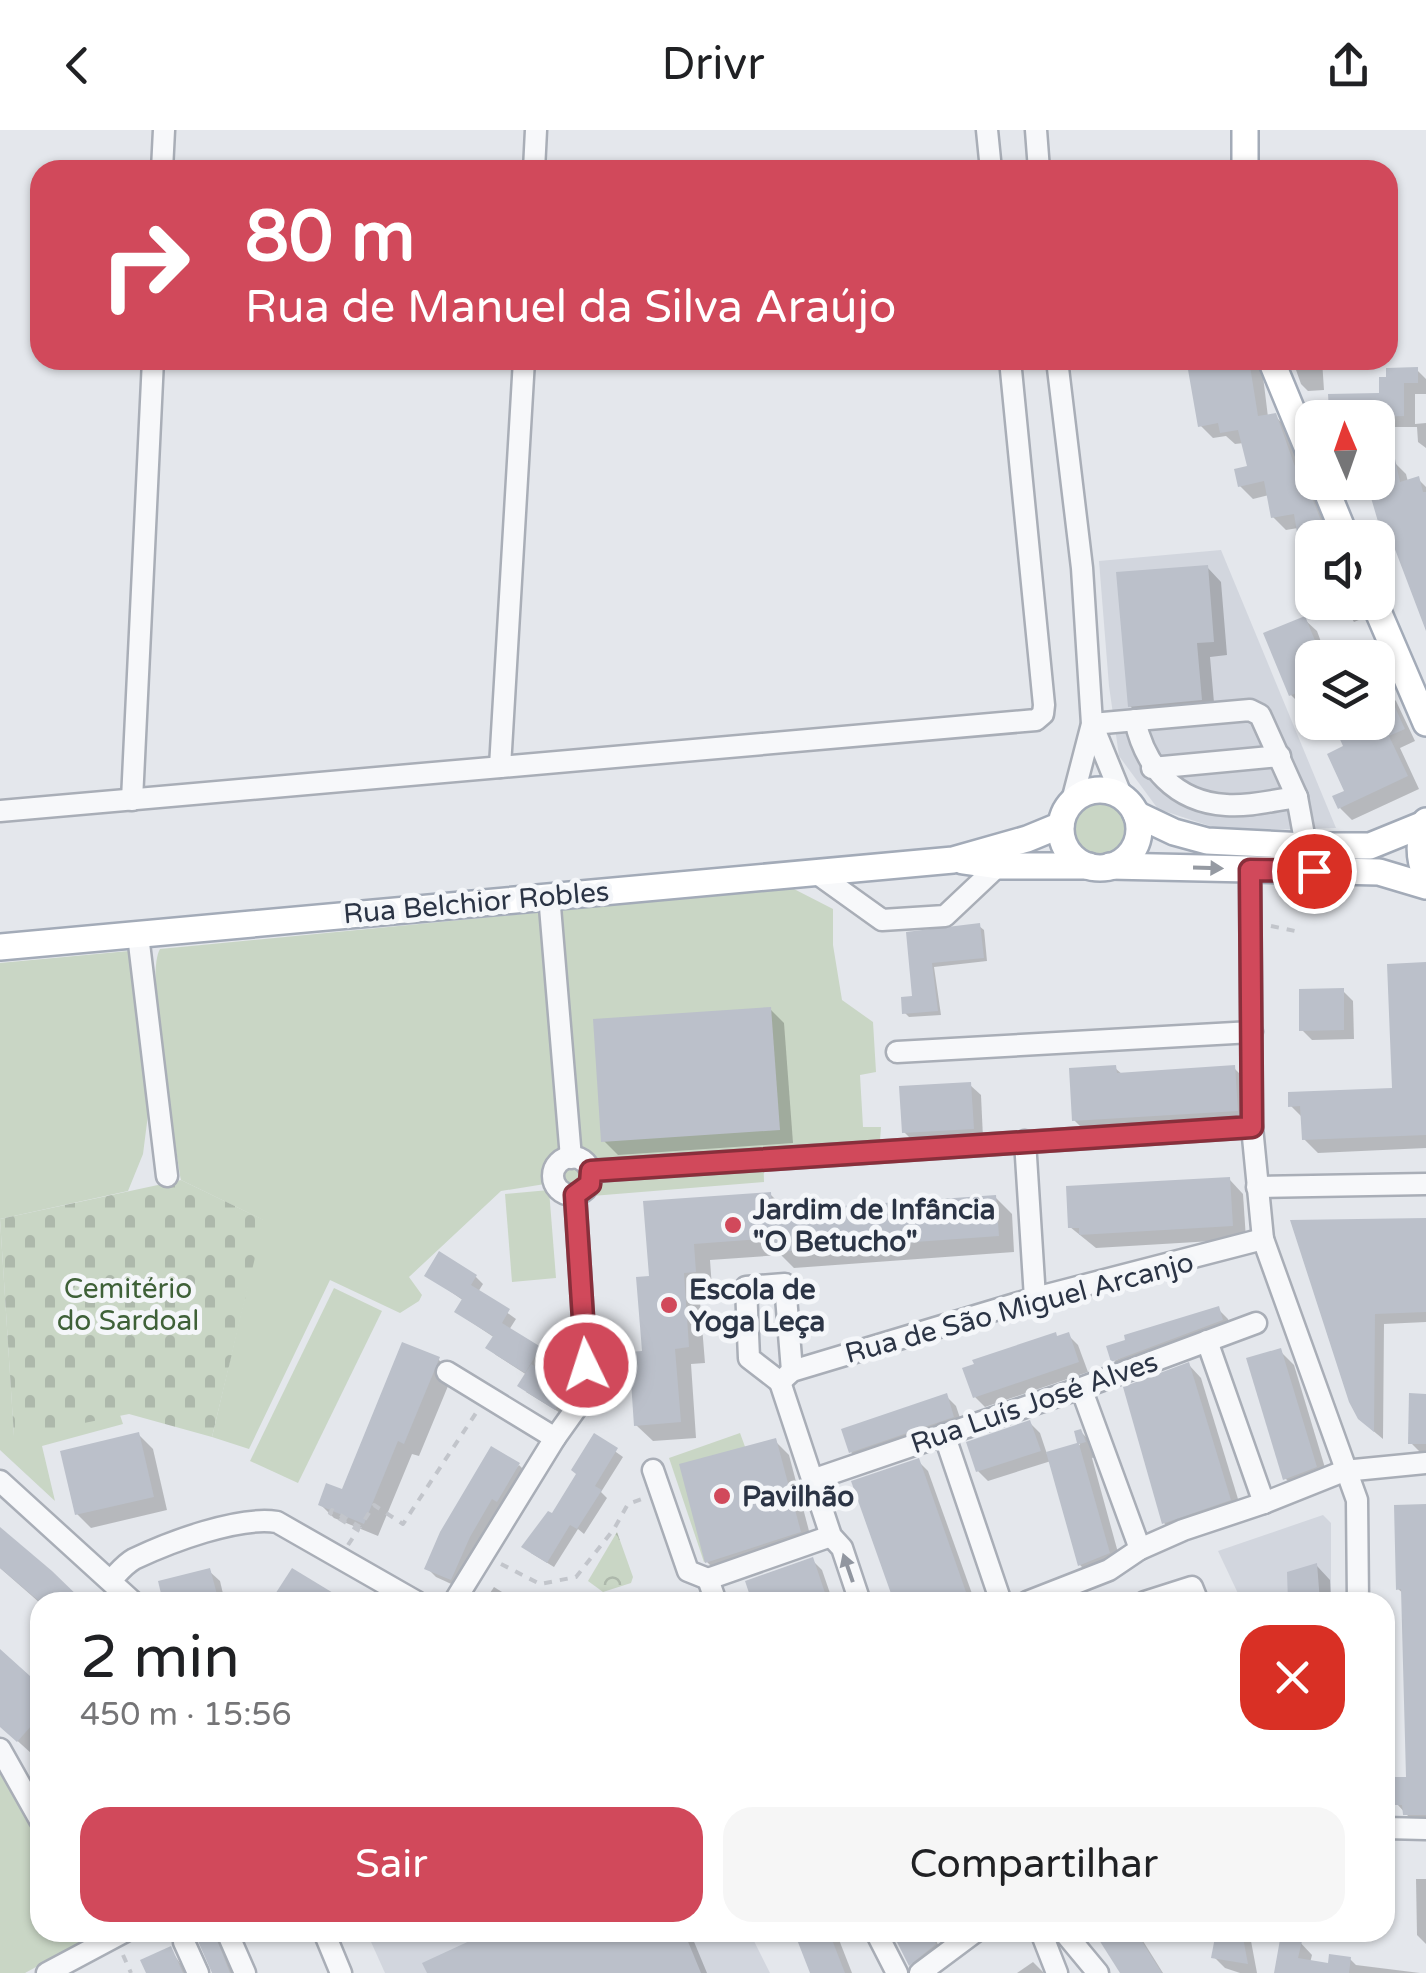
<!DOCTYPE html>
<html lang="pt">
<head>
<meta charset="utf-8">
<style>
  :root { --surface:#fff; --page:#f6f6f6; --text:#202124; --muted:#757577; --accent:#d1495b }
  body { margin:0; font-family:"Varela Round",sans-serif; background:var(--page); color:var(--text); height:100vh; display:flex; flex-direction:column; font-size:38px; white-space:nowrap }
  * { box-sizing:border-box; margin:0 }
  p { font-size:32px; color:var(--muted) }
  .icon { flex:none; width:55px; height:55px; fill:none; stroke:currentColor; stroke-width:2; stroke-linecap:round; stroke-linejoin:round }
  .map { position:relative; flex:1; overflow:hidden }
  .sheet { position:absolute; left:30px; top:1462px; width:1365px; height:350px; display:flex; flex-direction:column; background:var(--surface); border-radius:30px; box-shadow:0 2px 8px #0004 }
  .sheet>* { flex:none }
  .guide { position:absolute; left:30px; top:30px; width:1368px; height:210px; border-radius:30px; box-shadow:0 2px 8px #0004; background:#d1495b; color:#fff; overflow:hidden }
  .needle { width:65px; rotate:358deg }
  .buttons { position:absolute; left:1295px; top:270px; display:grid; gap:20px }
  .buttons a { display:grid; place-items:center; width:100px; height:100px; border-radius:20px; background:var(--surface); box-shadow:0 2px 8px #0004; font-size:50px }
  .pin { position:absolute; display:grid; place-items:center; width:85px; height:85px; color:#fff; margin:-42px; border:5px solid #fff; border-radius:50%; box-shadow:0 2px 10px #0007 }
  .me { position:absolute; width:110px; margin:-55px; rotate:356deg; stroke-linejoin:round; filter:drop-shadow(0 0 8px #0008) }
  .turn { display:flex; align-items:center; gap:35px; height:210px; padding:0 50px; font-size:45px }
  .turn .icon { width:130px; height:130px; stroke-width:2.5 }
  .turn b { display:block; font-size:70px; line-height:85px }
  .round { display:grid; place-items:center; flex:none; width:105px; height:105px; border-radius:30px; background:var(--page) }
  .headline { display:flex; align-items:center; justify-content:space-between; height:170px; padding:0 50px }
  h1 { font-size:60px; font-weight:600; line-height:75px }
  .primary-button { display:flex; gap:20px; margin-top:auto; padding:20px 50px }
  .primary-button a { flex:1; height:115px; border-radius:30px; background:var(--accent); color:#fff; font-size:40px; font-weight:600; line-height:115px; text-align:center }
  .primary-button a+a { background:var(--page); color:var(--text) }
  header { display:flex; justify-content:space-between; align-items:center; height:130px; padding:0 50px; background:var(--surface); font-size:45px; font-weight:600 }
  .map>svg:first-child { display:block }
</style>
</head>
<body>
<header><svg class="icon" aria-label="back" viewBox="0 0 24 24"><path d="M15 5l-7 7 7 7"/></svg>Drivr<svg class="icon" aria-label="share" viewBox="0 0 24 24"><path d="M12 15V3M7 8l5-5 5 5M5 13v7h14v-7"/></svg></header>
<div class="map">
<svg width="1426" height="1843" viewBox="0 0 1426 1843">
  <defs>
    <pattern id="cemetery-stones" width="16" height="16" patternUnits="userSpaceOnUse" patternTransform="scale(2.5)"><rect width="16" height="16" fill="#c9d6c5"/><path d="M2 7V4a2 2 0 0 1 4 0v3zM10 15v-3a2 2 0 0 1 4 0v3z" fill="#adb8ab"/></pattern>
    <pattern id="park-crowns" width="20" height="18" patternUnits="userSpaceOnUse" patternTransform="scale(2.5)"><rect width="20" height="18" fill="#c9d6c5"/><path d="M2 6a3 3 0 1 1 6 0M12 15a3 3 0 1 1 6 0" fill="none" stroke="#adb8ab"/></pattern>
  </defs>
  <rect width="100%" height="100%" fill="#e4e7ec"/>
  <g fill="#d2d6de">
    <polygon points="1221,420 1336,698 1225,701 1158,679 1119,626 1109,556 1099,431"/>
    <polygon points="1323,1385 1331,1393 1331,1472 1242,1472 1218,1421"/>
    <polygon points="367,1803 750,1803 770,1843 385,1843"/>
  </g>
  <g fill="#c9d6c5">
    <circle cx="1100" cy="697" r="30"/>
    <path d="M792 758 833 779V815L842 870 873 892 876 942 860 945 863 997H881L880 1011 763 1018 764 1052 592 1066 551 1053 501 1061 409 1147 422 1165 419 1171 400 1183 330 1150 249 1319 212 1307 263 1090 181 1050C175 1010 144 845 160 819Z"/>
    <polygon points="129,821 150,969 143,1024 128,1061 0,1089 14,1306 120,1285 123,1294 42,1316 55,1371 0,1320 0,833"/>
    <polygon points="549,1060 556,1148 512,1152 505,1064"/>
    <polygon points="334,1158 382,1181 298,1353 250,1331"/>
    <polygon points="740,1303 777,1404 704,1432 669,1328"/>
    <polygon points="0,1636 40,1705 40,1802 91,1803 93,1806 25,1843 0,1843"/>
  </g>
  <polygon fill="url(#cemetery-stones)" points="181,1050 264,1090 212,1307 129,1284 14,1307 0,1089"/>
  <polygon fill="url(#park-crowns)" points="617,1402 633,1447 631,1453 603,1462 588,1451"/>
  <g fill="#0003">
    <polygon points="1310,37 1312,40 1272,40"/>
    <polygon points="1216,230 1261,230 1268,287 1275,286 1288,299 1306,349 1320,361 1335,408 1312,408 1312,434 1309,417 1300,407 1298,398 1286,400 1273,387 1269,365 1253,369 1240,356 1250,338 1244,313 1235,314 1226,306 1213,308 1200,295"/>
    <polygon points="1302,230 1322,230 1324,260 1308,261 1301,254 1296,240 1302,240"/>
    <polygon points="1417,240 1426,249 1426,264 1415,264 1415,294 1426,293 1426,318 1418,312 1417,297 1378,297 1378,288 1339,288 1331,280 1382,265"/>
    <polygon points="1378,303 1390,333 1394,332 1406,344 1408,352 1418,349 1426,357 1426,499 1392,405 1381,393 1368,352 1378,352"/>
    <polygon points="1207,437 1221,452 1227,525 1210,527 1215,584 1144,590 1130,576"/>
    <polygon points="1312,438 1312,458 1308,439"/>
    <polygon points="1366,472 1366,487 1354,492 1342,473"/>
    <polygon points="1304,489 1317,501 1327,528 1312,528 1312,574 1303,577 1291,565 1266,504"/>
    <polygon points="1384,559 1396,571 1415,611 1400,618 1419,659 1352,690 1340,678 1347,662 1347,617 1378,592 1378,562"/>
    <polygon points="979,796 984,800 987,831 934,837 941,885 909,887 905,883 915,868 909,804"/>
    <polygon points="1426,835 1426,1018 1318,1023 1304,1009 1303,988 1291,976 1395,960"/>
    <polygon points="1343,861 1353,871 1354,909 1312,910 1302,900"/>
    <polygon points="770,879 784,893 793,1013 618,1025 604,1011"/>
    <polygon points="1115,938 1123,945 1234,938 1248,952 1251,994 1088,1004 1074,990"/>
    <polygon points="970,955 981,965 983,1008 914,1012 904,1002"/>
    <polygon points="1229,1049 1243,1064 1246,1109 1096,1118 1070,1097"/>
    <polygon points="770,1064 787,1081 995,1067 1012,1084 1014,1122 794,1138 781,1125 710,1130 712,1158 699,1159 705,1233 691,1234 696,1308 653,1311 636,1295 651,1148 646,1074"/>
    <polygon points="1426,1091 1426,1192 1384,1194 1383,1309 1371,1299 1294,1092"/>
    <polygon points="427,1145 476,1147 483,1154 478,1162 516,1189 509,1200 547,1227 538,1240 574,1262 562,1284 526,1262 527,1245 496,1225 489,1218 495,1208 465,1188 464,1171"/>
    <polygon points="1218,1179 1228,1189 1232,1201 1124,1241 1114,1231"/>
    <polygon points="1068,1205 1078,1215 1088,1242 985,1277 975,1267 1059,1208"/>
    <polygon points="1280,1221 1294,1235 1329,1351 1300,1363 1286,1349 1250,1230"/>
    <polygon points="438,1229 453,1244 419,1326 412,1324 378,1406 334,1388 320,1374 343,1362"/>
    <polygon points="1189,1235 1201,1248 1242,1382 1176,1405 1164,1393"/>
    <polygon points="946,1266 956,1276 963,1297 861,1332 851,1322"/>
    <polygon points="1426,1266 1426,1323 1421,1323 1411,1313"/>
    <polygon points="1030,1293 1040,1303 1047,1324 1080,1315 1077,1303 1081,1302 1095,1316 1099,1326 1092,1328 1122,1437 1094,1449 1080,1435 1051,1331 988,1351 978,1341"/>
    <polygon points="139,1305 153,1319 167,1380 91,1398 77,1384"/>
    <polygon points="595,1307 623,1327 601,1362 607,1368 584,1404 578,1399 554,1437 531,1423 579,1345"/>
    <polygon points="775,1311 789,1325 813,1416 721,1446 707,1432"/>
    <polygon points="918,1331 928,1341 975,1472 897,1472 854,1353"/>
    <polygon points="519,1335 528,1344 460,1458 436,1447 427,1438"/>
    <polygon points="1426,1377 1426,1698 1419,1698 1397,1674 1408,1650 1404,1464 1398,1459"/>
    <polygon points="0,1401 81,1472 40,1473 0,1438"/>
    <polygon points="812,1430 822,1440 833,1472 755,1472 748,1452"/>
    <polygon points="1317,1436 1330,1450 1331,1472 1290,1472 1290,1444"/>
    <polygon points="209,1441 220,1451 225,1472 166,1472 161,1453"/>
    <polygon points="494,1457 518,1472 484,1472"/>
    <polygon points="0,1522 40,1559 40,1616 32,1624 0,1595"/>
    <polygon points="1416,1749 1426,1749 1426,1814 1417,1805"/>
    <polygon points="1385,1750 1389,1789 1385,1789"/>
    <polygon points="196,1802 218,1802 234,1843 214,1843"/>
    <polygon points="495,1802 690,1802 707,1843 429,1843"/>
    <polygon points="797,1802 836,1802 852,1843 812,1843"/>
    <polygon points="895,1802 932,1802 941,1821 917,1840"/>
    <polygon points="1097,1802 1149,1802 1151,1805 1143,1811 1163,1843 1123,1843"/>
    <polygon points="1218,1802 1243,1802 1251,1811 1257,1843 1240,1843 1225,1838 1214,1827"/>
    <polygon points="1297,1809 1312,1825 1310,1833 1330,1835 1350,1829 1356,1835 1420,1843 1276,1843"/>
    <polygon points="170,1819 187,1843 149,1843"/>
    <polygon points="1033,1832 1044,1843 1017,1843"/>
  </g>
  <g fill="#bbc0ca">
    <polygon points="1208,230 1249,230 1258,286 1276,283 1299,348 1308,346 1308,358 1328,408 1298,409 1294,384 1271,388 1264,351 1238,357 1234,339 1247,336 1238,300 1220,303 1218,293 1198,297 1187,234"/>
    <polygon points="1418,237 1418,253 1404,253 1404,286 1338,288 1338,280 1329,281 1328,264 1379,263 1379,247 1386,247 1386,238"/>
    <polygon points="1395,329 1400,352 1419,346 1423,362 1426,362 1426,501 1385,393 1379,395 1369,361 1378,358 1378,334"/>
    <polygon points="1208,435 1214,512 1197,513 1202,570 1128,577 1116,442"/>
    <polygon points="1305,486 1316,513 1296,521 1302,538 1296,540 1304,560 1289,566 1263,503"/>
    <polygon points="1378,540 1405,599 1389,606 1408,646 1338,679 1332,666 1344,661 1327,624 1343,616 1332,592 1378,592"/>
    <polygon points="980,793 984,828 932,833 938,881 902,884 901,867 912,866 906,802"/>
    <polygon points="1426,832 1426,1005 1302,1010 1300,976 1288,977 1288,962 1392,958 1387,834"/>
    <polygon points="1344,858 1344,900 1299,901 1299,859"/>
    <polygon points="771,877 780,1000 601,1012 593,889"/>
    <polygon points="1116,935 1117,943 1235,935 1238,981 1072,991 1069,938"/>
    <polygon points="971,952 974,999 902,1003 899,956"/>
    <polygon points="1230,1047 1233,1096 1079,1105 1079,1098 1068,1098 1066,1056"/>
    <polygon points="771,1062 772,1081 996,1065 999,1106 775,1122 774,1108 694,1114 696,1142 684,1143 689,1217 675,1219 681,1292 634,1296 629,1222 642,1221 636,1147 649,1146 643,1071"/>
    <polygon points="1426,1088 1426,1182 1375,1184 1374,1302 1358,1289 1349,1272 1290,1090"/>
    <polygon points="439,1121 477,1145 471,1155 510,1179 502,1193 541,1217 525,1243 485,1218 493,1206 454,1182 462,1169 424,1146"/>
    <polygon points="1219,1176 1223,1190 1111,1232 1106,1216 1125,1210 1124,1205"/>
    <polygon points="1056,1202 1057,1206 1069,1202 1079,1232 973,1268 962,1238 974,1234 972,1230"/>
    <polygon points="402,1212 440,1227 404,1314 398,1311 364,1394 318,1375 326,1353 342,1359"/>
    <polygon points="1281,1218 1317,1337 1283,1350 1246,1228"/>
    <polygon points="1189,1232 1231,1370 1162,1394 1123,1257"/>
    <polygon points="531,1234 569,1254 555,1280 517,1256"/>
    <polygon points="947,1263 954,1287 849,1323 841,1299"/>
    <polygon points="1409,1263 1426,1264 1426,1314 1408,1314"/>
    <polygon points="1030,1290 1041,1321 976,1342 966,1312"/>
    <polygon points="1081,1299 1086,1312 1079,1314 1110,1423 1078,1436 1046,1322 1077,1313 1074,1301"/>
    <polygon points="139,1302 154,1367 75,1385 60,1321"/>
    <polygon points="594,1303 618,1318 595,1356 602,1360 577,1399 570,1395 547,1433 521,1417 548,1381 552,1383 576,1344 571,1340"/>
    <polygon points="776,1308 801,1402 705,1433 679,1334"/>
    <polygon points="491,1316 520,1333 497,1372 492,1369 470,1407 451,1450 424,1439 440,1402"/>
    <polygon points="919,1328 966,1462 936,1472 894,1472 851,1351"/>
    <polygon points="1426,1374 1426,1685 1403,1685 1402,1675 1394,1675 1393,1647 1406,1647 1401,1459 1396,1460 1394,1375"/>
    <polygon points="0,1397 52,1441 84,1472 40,1472 0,1438"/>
    <polygon points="813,1427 828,1472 752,1472 745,1451"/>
    <polygon points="1317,1433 1320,1472 1288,1472 1287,1442"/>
    <polygon points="210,1438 219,1472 163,1472 158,1451"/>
    <polygon points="292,1438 348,1472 270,1472"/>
    <polygon points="0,1519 40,1555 40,1600 33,1594 17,1612 0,1597"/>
    <polygon points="194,1802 214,1802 230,1843 212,1843"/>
    <polygon points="489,1802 684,1802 701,1843 427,1843 422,1833"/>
    <polygon points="794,1802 829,1802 845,1843 810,1843"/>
    <polygon points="892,1802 931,1802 936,1814 909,1836"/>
    <polygon points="1094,1802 1136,1802 1162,1843 1120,1843"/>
    <polygon points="1216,1802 1242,1802 1248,1834 1211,1828"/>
    <polygon points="1281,1804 1298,1807 1297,1811 1302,1811 1298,1828 1328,1833 1329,1824 1351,1827 1349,1843 1274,1843"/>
    <polygon points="171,1816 183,1843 146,1843 140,1830"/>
  </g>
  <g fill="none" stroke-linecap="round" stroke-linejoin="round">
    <defs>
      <g id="minor">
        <polyline points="987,0 991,40"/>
        <polyline points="1036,0 1039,40"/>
        <polyline points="162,40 164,0"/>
        <polyline points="534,40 536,0"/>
        <polyline points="1057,230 1082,438 1092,594 1072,671"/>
        <path d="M1135 590C1145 637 1175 672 1226 675 1249 677 1275 670 1297 667"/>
        <polyline points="1092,594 1250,580 1260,585 1297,667 1306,716"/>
        <polyline points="1093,596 1122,667"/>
        <polyline points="500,637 524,230"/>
        <polyline points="1152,638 1280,626"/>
        <polyline points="132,670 153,230"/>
        <polyline points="0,681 1036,590 1043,584 1044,575 1010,230"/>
        <polyline points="1250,740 1252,997 1263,1109 1357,1370 1358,1472"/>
        <polyline points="815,742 882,790 945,786 998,736"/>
        <polyline points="549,765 571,1028"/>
        <polyline points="138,805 167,1046"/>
        <polyline points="897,922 1252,902"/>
        <polyline points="1025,1011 1035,1168"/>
        <circle cx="572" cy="1046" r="19"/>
        <polyline points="591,1041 1252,997"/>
        <polyline points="1257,1057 1426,1054"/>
        <polyline points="1207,1211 1264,1373"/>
        <polyline points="447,1242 555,1308"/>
        <polyline points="780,1252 792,1241 1035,1168 1263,1109"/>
        <polyline points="780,1252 749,1228 746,1157 785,1154 792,1241"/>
        <polyline points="780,1252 831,1406 842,1418 860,1472"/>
        <polyline points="1081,1258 1140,1419"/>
        <polyline points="944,1304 1001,1472"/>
        <polyline points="653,1340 688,1441 708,1449"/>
        <polyline points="812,1350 1081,1258 1256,1193"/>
        <polyline points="0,1351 133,1472"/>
        <polyline points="708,1449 831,1406"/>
        <polyline points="708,1449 716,1472"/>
        <path d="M111 1450C118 1443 125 1434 134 1429 170 1412 238 1386 277 1392L417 1472"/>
        <polyline points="454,1472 555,1308 580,1273 586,1235 575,1065"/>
        <polyline points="1027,1472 1109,1440 1140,1419 1183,1400 1264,1373 1344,1341 1426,1333"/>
        <polyline points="1145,1472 1192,1457 1198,1472"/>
        <polyline points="0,1619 40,1690"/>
        <polyline points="1385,1698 1426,1699"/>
        <polyline points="227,1802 245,1843"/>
        <polyline points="324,1802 341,1843"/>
        <polyline points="876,1802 897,1843"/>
        <polyline points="1041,1802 1057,1843"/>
        <polyline points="1064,1802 1098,1843"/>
        <polyline points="184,1812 198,1843"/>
        <polyline points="47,1843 124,1802"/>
        <polyline points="920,1843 975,1802"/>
      </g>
      <g id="major">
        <polyline points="1245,40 1245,0"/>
        <polyline points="1271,230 1312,329"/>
        <polyline points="1323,352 1346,408"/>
        <polyline points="1374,472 1426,593"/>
        <circle cx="1100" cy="699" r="39"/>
        <polyline points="1136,684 1174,702 1207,711 1306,716 1370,716 1424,694"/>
        <path d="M1426 691C1418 710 1418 727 1426 746"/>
        <polyline points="963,731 998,736 1089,736"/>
        <polyline points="1110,736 1379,742 1426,756"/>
        <polyline points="0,817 953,730 1027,709 1061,695"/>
      </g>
    </defs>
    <use href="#minor" stroke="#a9aeb7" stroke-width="25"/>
    <use href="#major" stroke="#a3abb8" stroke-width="30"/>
    <g stroke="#c2c5cb" stroke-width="4" stroke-dasharray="8 8" stroke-linecap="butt">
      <polyline points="1271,796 1295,801"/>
      <polyline points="348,1415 358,1400 330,1383 332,1380 360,1397 374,1375 403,1394 476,1283"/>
      <polyline points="501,1434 540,1454 576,1447 614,1399 628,1374 642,1369"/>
      <polyline points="123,1825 131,1843"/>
    </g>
    <use href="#minor" stroke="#f7f8fa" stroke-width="20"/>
    <use href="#major" stroke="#fff" stroke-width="25"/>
  </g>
  <defs><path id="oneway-solid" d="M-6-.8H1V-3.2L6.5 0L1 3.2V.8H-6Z" transform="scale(2.5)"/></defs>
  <use fill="#959aa2" href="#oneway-solid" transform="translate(1208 738) rotate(2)"/>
  <use fill="#9196a0" href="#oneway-solid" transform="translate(848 1438) rotate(-109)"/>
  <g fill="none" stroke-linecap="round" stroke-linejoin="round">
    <defs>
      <polyline id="route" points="586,1235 575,1065 590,1054 591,1041 1252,997 1250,740 1314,741"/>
    </defs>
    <use href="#route" stroke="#882f3b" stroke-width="25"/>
    <use href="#route" stroke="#d1495b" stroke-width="18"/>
  </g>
  <g fill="#d1495b" stroke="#f4f6f9" stroke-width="4">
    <circle cx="733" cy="1095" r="10"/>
    <circle cx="669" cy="1175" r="10"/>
    <circle cx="722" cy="1366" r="10"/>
  </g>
  <g text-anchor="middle" stroke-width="10" stroke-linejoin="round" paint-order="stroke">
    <g font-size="28" fill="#2b3445" stroke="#f4f6f9">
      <text transform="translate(476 772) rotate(-5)" y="10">Rua Belchior Robles</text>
      <text transform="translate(1019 1177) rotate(-15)" y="10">Rua de São Miguel Arcanjo</text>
      <text transform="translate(1034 1272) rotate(-19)" y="10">Rua Luís José Alves</text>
    </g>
    <g font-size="28" font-weight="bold" fill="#2b3445" stroke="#f4f6f9" text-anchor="start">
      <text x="753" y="1089">Jardim de Infância<tspan x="753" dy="32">"O Betucho"</tspan></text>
      <text x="689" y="1169">Escola de<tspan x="689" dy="32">Yoga Leça</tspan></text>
      <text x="742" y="1376">Pavilhão</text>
    </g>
    <g font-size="28" fill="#3f6138" stroke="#f4f6f9">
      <text x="128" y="1168">Cemitério<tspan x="128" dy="32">do Sardoal</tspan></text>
    </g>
  </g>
</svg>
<div class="buttons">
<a><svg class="needle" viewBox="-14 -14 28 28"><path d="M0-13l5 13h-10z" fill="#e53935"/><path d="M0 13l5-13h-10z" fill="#757577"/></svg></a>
<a><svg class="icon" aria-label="sound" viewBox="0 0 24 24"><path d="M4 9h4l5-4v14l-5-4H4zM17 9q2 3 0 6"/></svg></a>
<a><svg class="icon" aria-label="layers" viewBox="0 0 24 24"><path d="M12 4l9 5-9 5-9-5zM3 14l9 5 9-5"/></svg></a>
</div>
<div class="pin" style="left:1314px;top:741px;background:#d93025"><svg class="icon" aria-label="arrive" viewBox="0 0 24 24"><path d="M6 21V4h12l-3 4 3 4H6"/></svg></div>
<svg class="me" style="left:586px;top:1235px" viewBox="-20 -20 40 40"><circle r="17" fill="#d1495b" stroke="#fff" stroke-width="3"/><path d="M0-11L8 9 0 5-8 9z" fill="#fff"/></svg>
<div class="guide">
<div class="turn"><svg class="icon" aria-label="right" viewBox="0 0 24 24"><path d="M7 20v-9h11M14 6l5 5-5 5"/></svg><div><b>80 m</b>Rua de Manuel da Silva Araújo</div></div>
</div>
<section class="sheet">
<div class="headline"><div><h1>2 min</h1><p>450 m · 15:56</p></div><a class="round" style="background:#d93025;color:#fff"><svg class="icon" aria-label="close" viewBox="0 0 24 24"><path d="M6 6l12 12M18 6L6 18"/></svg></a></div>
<div class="primary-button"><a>Sair</a><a>Compartilhar</a></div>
</section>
</div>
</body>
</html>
